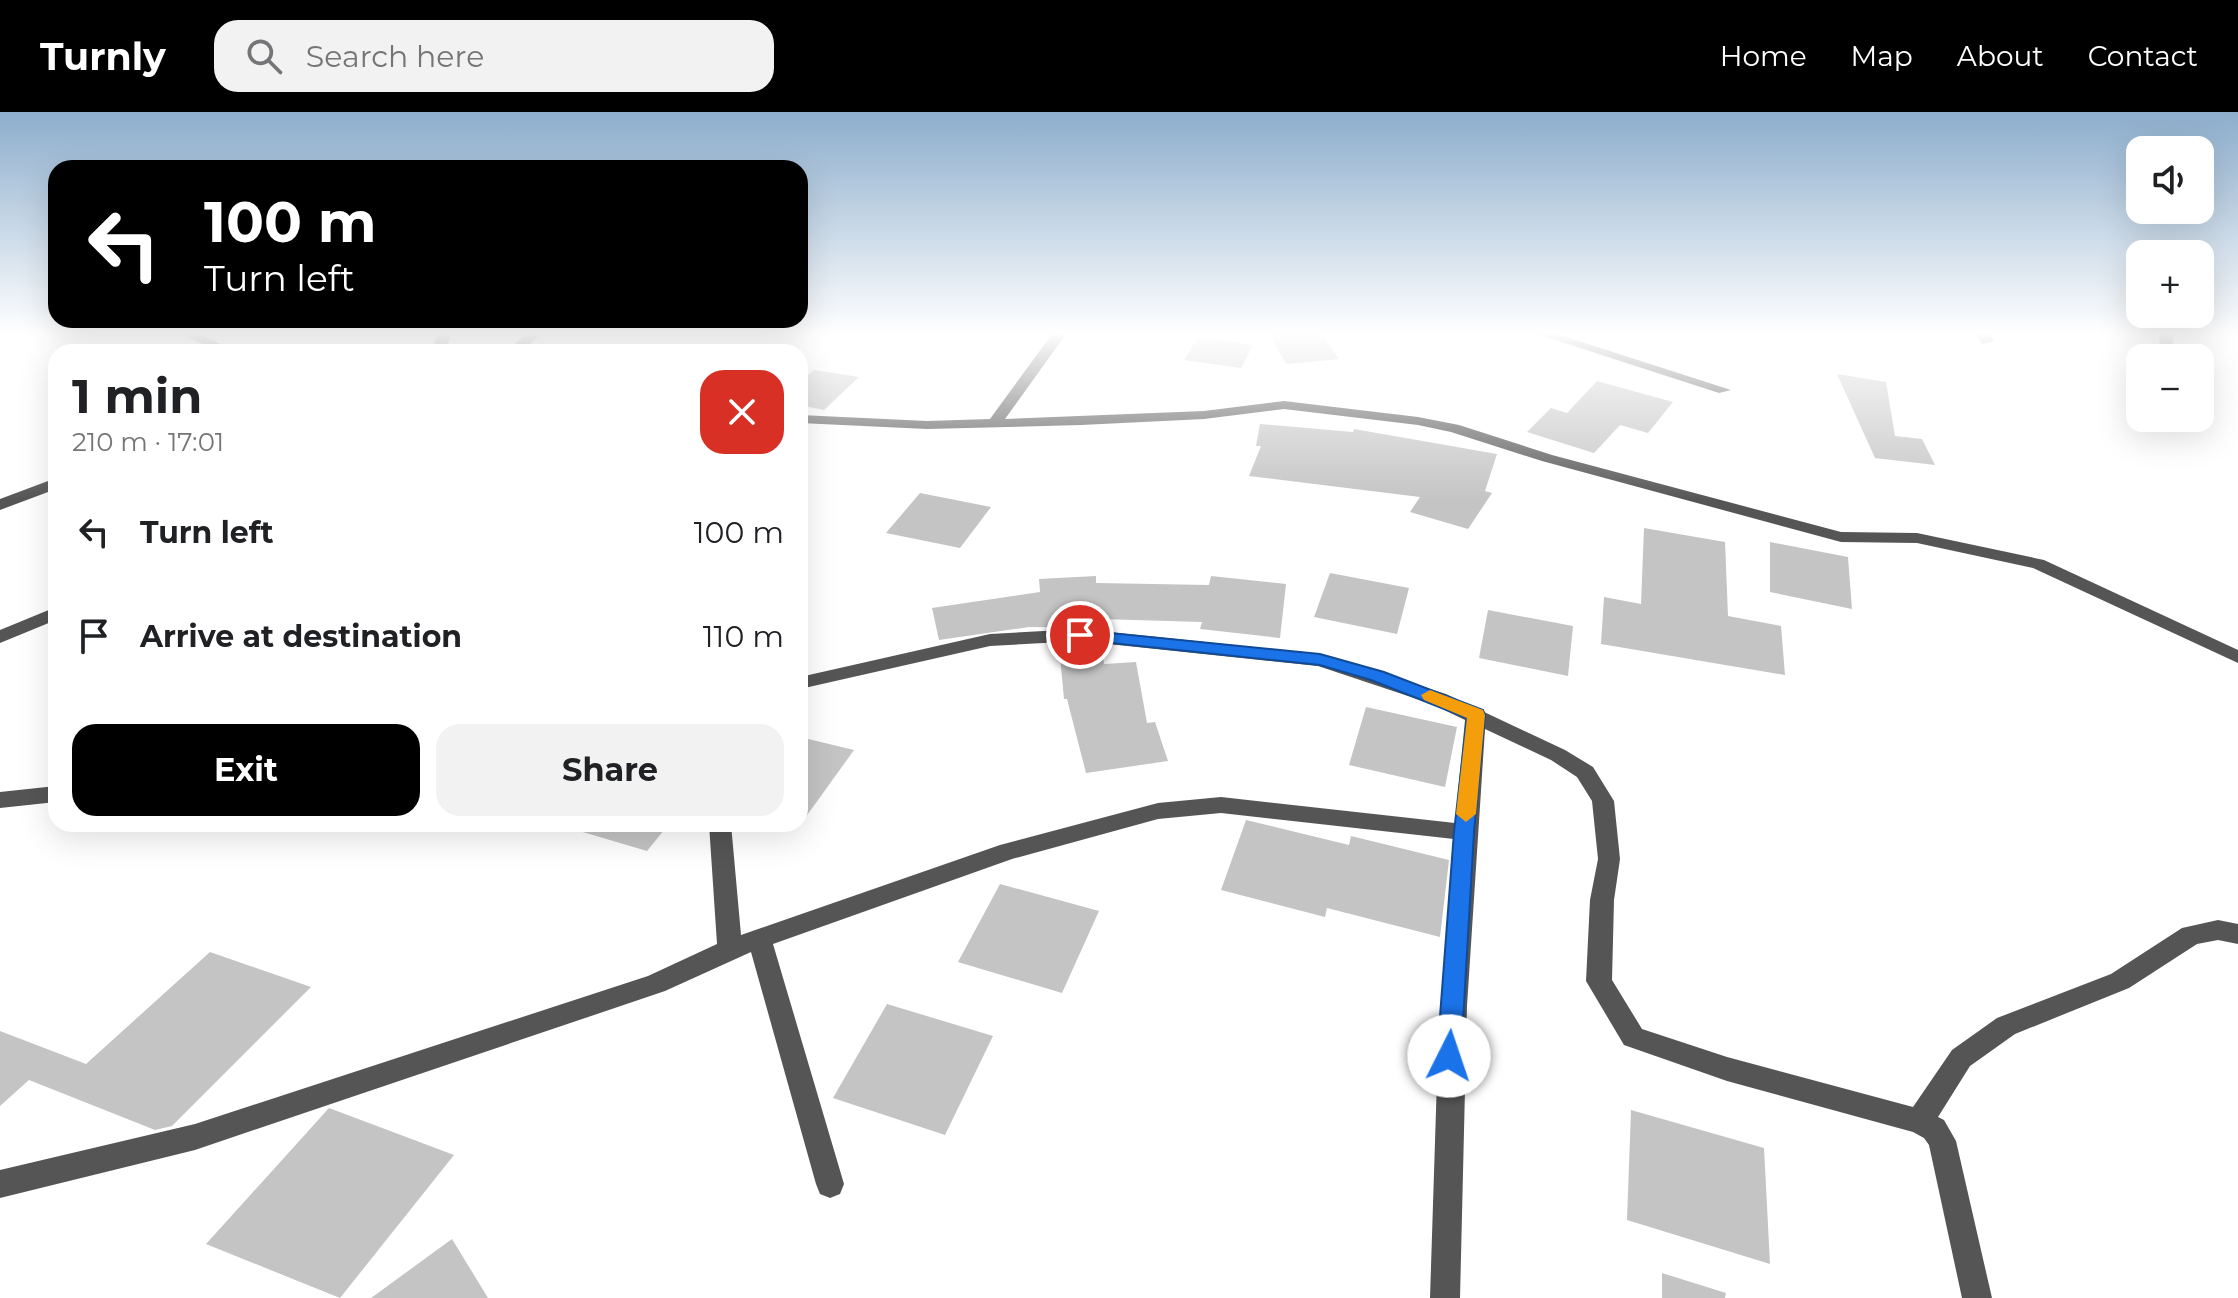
<!DOCTYPE html>
<html lang="en">
<head>
<meta charset="utf-8">
<style>
  :root { --surface:#fff; --page:#f2f2f2; --text:#202124; --muted:#757577; --accent:#000 }
  body { margin:0; font-family:Montserrat,sans-serif; background:var(--page); color:var(--text); height:100vh; display:flex; flex-direction:column; font-size:30px; white-space:nowrap }
  * { box-sizing:border-box; margin:0 }
  p { font-size:26px; color:var(--muted) }
  .icon { flex:none; width:44px; height:44px; fill:none; stroke:currentColor; stroke-width:2; stroke-linecap:round; stroke-linejoin:round }
  .map { position:relative; flex:1; overflow:hidden }
  .side { position:absolute; left:48px; top:232px; width:760px; height:488px; display:flex; flex-direction:column; background:var(--surface); border-radius:24px; box-shadow:0 8px 32px #0002 }
  .side>* { flex:none }
  .top-card { position:absolute; left:48px; top:48px; width:760px; height:168px; border-radius:24px; box-shadow:0 8px 32px #0002; background:#000; color:#fff; overflow:hidden }
  .buttons { position:absolute; left:2126px; top:24px; display:grid; gap:16px }
  .buttons a { display:grid; place-items:center; width:88px; height:88px; border-radius:16px; background:var(--surface); box-shadow:0 8px 32px #0002; font-size:40px }
  .pin { position:absolute; display:grid; place-items:center; width:68px; height:68px; color:#fff; margin:-34px; border:4px solid #fff; border-radius:50%; box-shadow:0 2px 8px #0007 }
  .me { position:absolute; width:88px; margin:-44px; rotate:4deg; stroke-linejoin:round; filter:drop-shadow(0 0 6px #0008) }
  .turn { display:flex; align-items:center; gap:28px; height:168px; padding:0 24px; font-size:36px }
  .turn .icon { width:104px; height:104px; stroke-width:2.5 }
  .turn b { display:block; font-size:56px; line-height:68px }
  .round { display:grid; place-items:center; flex:none; width:84px; height:84px; border-radius:24px; background:var(--page) }
  .overview { display:flex; align-items:center; justify-content:space-between; height:136px; padding:0 24px }
  h1 { font-size:48px; font-weight:700; line-height:60px }
  .action { display:flex; gap:16px; margin-top:auto; padding:16px 24px }
  .action a { flex:1; height:92px; border-radius:24px; background:var(--accent); color:#fff; font-size:32px; font-weight:700; line-height:92px; text-align:center }
  .action a+a { background:var(--page); color:var(--text) }
  ul { padding:0; list-style:none }
  li { display:flex; align-items:center; gap:24px; height:104px; padding:0 24px }
  li div { flex:1 }
  li b { display:block; font-size:30px }
  li em { font-style:normal }
  header { display:flex; align-items:center; gap:48px; box-sizing:border-box; height:112px; padding:0 40px; background:var(--accent); color:#fff }
  header strong { font-size:38px }
  nav { display:flex; gap:44px; margin-inline-start:auto; font-size:28px }
  .search { width:560px; height:72px; background:var(--page); display:flex; align-items:center; gap:20px; box-sizing:border-box; padding:0 28px; border-radius:24px; color:var(--muted); font-size:30px }
  .map>svg:first-child { display:block }
</style>
</head>
<body>
<header>
<strong>Turnly</strong>
<div class="search"><svg class="icon" aria-label="search" viewBox="0 0 24 24"><circle cx="10" cy="10" r="6"/><path d="M15 15l6 6"/></svg>Search here</div>
<nav><a>Home</a><a>Map</a><a>About</a><a>Contact</a></nav>
</header>
<div class="map">
<svg width="2238" height="1186" viewBox="0 0 2238 1186">
  <rect width="100%" height="100%" fill="#fff"/>
  <g fill="#c4c4c4">
    <polygon points="1269,222 1322,222 1339,247 1286,252"/>
    <polygon points="1198,225 1253,233 1241,256 1184,248"/>
    <polygon points="814,258 859,265 824,298 800,293 800,270"/>
    <polygon points="1837,262 1886,270 1895,324 1922,327 1935,353 1875,346"/>
    <polygon points="1597,269 1673,290 1648,321 1620,313 1594,341 1527,320 1551,296 1567,301"/>
    <polygon points="1260,312 1353,320 1354,317 1497,342 1485,379 1492,381 1468,417 1410,400 1420,385 1249,364 1261,334 1256,334"/>
    <polygon points="920,381 991,395 960,436 886,421"/>
    <polygon points="1644,416 1725,430 1728,504 1781,514 1785,563 1601,532 1604,485 1641,492"/>
    <polygon points="1770,430 1848,445 1852,497 1770,480"/>
    <polygon points="1330,461 1409,476 1397,522 1314,505"/>
    <polygon points="1096,464 1096,471 1209,473 1211,464 1286,472 1280,526 1200,517 1202,510 1100,507 1101,516 1029,515 939,528 932,496 1040,480 1039,467"/>
    <polygon points="1488,498 1573,514 1568,564 1479,546"/>
    <polygon points="1080,532 1102,534 1104,552 1136,550 1147,611 1155,610 1168,649 1086,661 1067,587 1064,587 1059,533"/>
    <polygon points="1366,595 1457,615 1445,675 1349,653"/>
    <polygon points="800,625 854,638 800,713"/>
    <polygon points="1246,708 1349,733 1351,724 1449,748 1440,825 1327,796 1325,805 1221,778"/>
    <polygon points="576,712 669,712 647,739 576,718"/>
    <polygon points="1000,772 1099,799 1062,881 958,850"/>
    <polygon points="210,840 311,875 172,1014 155,1018 29,968 0,994 0,919 86,952"/>
    <polygon points="887,892 993,924 945,1023 833,986"/>
    <polygon points="329,996 454,1043 340,1186 206,1132"/>
    <polygon points="1631,998 1764,1036 1770,1152 1627,1108"/>
    <polygon points="452,1127 488,1186 371,1186"/>
    <polygon points="1662,1161 1726,1181 1725,1186 1662,1186"/>
  </g>
  <g fill="none" stroke-linecap="round" stroke-linejoin="round">
    <g fill="#555" fill-rule="evenodd">
      <polygon points="181,222 199,222 238,240 219,240"/>
      <polygon points="439,222 452,222 444,240 430,240"/>
      <polygon points="526,222 541,222 521,240 506,240"/>
      <polygon points="1052,222 1066,222 1005,307 1204,299 1284,289 1418,305 1459,313 1552,343 1841,420 1917,421 2044,448 2238,538 2238,551 2033,456 1917,431 1841,430 1542,349 1451,320 1418,313 1284,297 1204,307 1081,313 927,317 800,311 800,303 927,309 990,307"/>
      <polygon points="1537,222 1557,222 1731,278 1719,281"/>
      <polygon points="1976,222 1989,222 1994,229 1982,232"/>
      <polygon points="2160,222 2174,222 2171,243 2159,240"/>
      <polygon points="56,366 56,377 0,398 0,387"/>
      <polygon points="56,495 56,508 0,531 0,518"/>
      <polygon points="1080,517 1320,542 1446,582 1565,638 1593,655 1614,689 1620,747 1614,788 1612,868 1642,917 1727,945 1913,995 1952,938 1997,906 2111,862 2182,816 2218,808 2238,812 2238,832 2218,828 2197,832 2129,876 2015,922 1970,954 1938,1005 1944,1008 1956,1029 1992,1186 1962,1186 1929,1033 1924,1026 1913,1020 1727,969 1624,933 1586,869 1590,788 1598,747 1592,689 1577,665 1551,648 1485,617 1467,894 1460,1186 1430,1186 1437,967 1454,727 1221,701 1158,707 1012,747 773,832 844,1072 840,1082 830,1086 820,1082 816,1072 751,840 665,879 195,1038 0,1086 0,1058 195,1012 648,864 717,832 709,712 731,712 741,823 1000,733 1158,691 1221,685 1455,711 1465,608 1432,592 1318,554 1080,529 990,534 800,577 800,565 990,522"/>
      <polygon points="56,674 56,690 0,696 0,680"/>
    </g>
  </g>
  <linearGradient id="sky" x2="0" y2="1"><stop stop-color="#8cadcc"/><stop offset="0.57" stop-color="#fff"/><stop offset="1" stop-color="#fff" stop-opacity="0"/></linearGradient>
  <rect width="2238" height="388" fill="url(#sky)"/>
  <polygon fill="#1a73e8" stroke="#114b97" stroke-width="2" points="1080,518 1320,542 1384,560 1483,598 1485,603 1474,720 1461,944 1457,952 1449,955 1440,952 1437,944 1454,720 1467,606 1371,568 1320,553 1074,527 1072,523"/>
  <polygon fill="#f59e0b" points="1430,578 1483,598 1485,603 1476,702 1466,710 1456,702 1467,606 1424,588 1421,583"/>
</svg>
<div class="buttons">
<a><svg class="icon" aria-label="sound" viewBox="0 0 24 24"><path d="M4 9h4l5-4v14l-5-4H4zM17 9q2 3 0 6"/></svg></a>
<a>+</a>
<a>−</a>
</div>
<div class="pin" style="left:1080px;top:523px;background:#d93025"><svg class="icon" aria-label="arrive" viewBox="0 0 24 24"><path d="M6 21V4h12l-3 4 3 4H6"/></svg></div>
<svg class="me" style="left:1449px;top:944px" viewBox="-20 -20 40 40"><circle r="19" fill="#fff"/><path d="M0-13L10 11 0 6-10 11z" fill="#1a73e8"/></svg>
<div class="top-card">
<div class="turn"><svg class="icon" aria-label="left" viewBox="0 0 24 24"><path d="M17 20v-9H6M10 6l-5 5 5 5"/></svg><div><b>100 m</b>Turn left</div></div>
</div>
<section class="side">
<div class="overview"><div><h1>1 min</h1><p>210 m · 17:01</p></div><a class="round" style="background:#d93025;color:#fff"><svg class="icon" aria-label="close" viewBox="0 0 24 24"><path d="M6 6l12 12M18 6L6 18"/></svg></a></div>
<ul>
<li><svg class="icon" aria-label="left" viewBox="0 0 24 24"><path d="M17 20v-9H6M10 6l-5 5 5 5"/></svg><div><b>Turn left</b></div><em>100 m</em></li>
<li><svg class="icon" aria-label="arrive" viewBox="0 0 24 24"><path d="M6 21V4h12l-3 4 3 4H6"/></svg><div><b>Arrive at destination</b></div><em>110 m</em></li>
</ul>
<div class="action"><a>Exit</a><a>Share</a></div>
</section>
</div>
</body>
</html>
